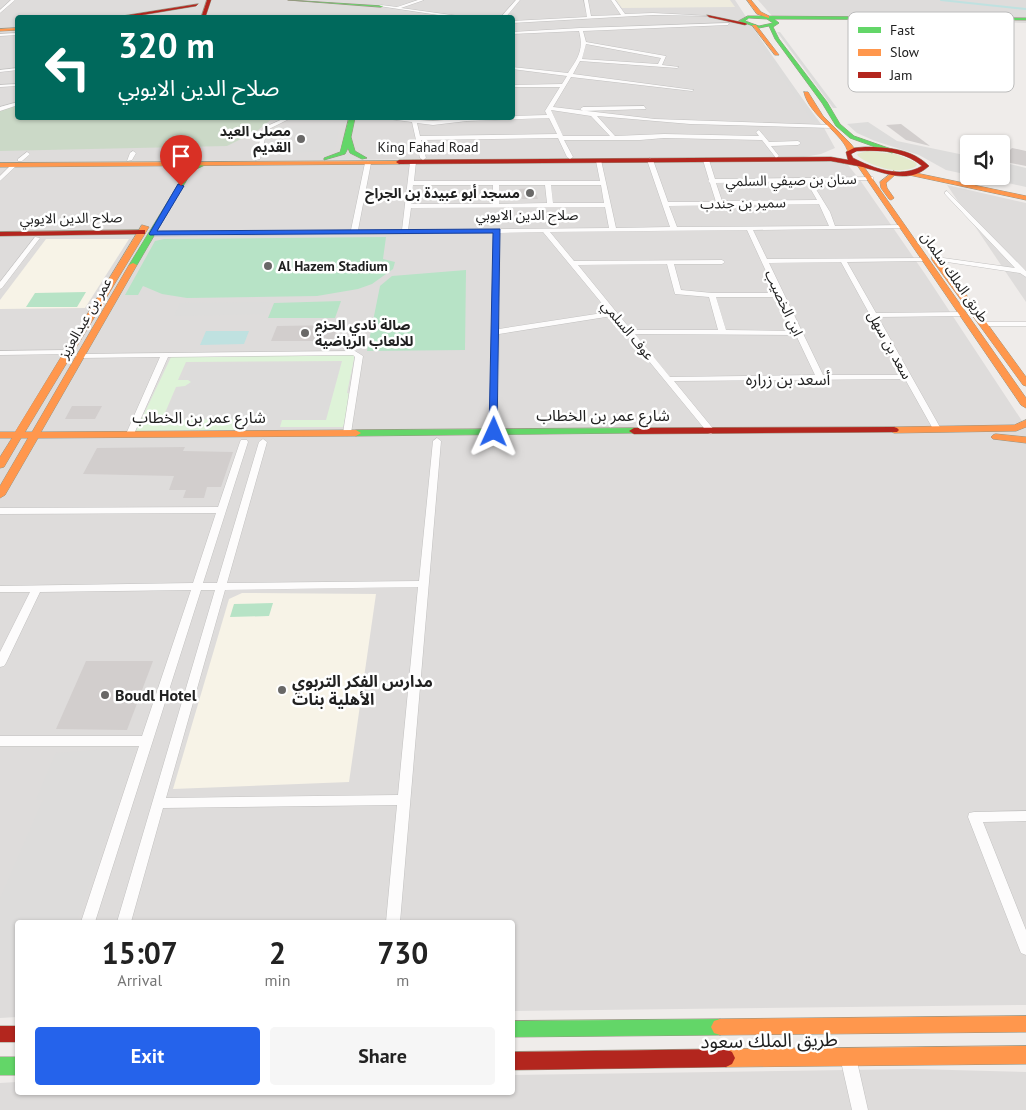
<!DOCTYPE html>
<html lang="en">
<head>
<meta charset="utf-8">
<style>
  :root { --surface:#fff; --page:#f6f6f6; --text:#222; --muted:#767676; --accent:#2563eb }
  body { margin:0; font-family:"PT Sans","Noto Sans Arabic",sans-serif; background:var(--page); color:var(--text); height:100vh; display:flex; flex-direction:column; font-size:19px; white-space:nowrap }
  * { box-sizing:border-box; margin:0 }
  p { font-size:16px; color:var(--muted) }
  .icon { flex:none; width:28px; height:28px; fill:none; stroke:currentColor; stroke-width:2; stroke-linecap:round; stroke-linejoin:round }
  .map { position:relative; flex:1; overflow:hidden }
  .drawer { position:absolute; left:15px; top:920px; width:500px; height:175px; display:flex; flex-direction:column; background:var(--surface); border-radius:5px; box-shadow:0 1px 4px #0004 }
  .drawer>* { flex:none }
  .hud { position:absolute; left:15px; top:15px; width:500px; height:105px; border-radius:5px; box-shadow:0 1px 4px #0004; background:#00695c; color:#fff; overflow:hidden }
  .fabs { position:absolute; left:960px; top:135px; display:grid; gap:10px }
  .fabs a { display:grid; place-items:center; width:50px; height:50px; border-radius:5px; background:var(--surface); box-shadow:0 1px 4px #0004; font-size:25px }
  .pin { position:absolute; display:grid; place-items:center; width:42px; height:42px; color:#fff; margin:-51px -21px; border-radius:50% 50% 50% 0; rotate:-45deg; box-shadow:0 0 5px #0007 }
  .pin .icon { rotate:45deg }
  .me { position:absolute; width:55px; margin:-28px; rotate:1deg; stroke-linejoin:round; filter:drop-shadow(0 0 4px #0008) }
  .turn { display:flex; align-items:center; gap:18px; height:105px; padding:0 20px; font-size:22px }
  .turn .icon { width:65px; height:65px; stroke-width:2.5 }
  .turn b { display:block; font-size:35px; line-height:42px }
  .eta { display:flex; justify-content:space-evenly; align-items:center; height:85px; text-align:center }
  .eta b { font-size:30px; font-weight:700; line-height:35px }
  .cta { display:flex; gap:10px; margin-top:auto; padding:10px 20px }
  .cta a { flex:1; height:58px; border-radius:5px; background:var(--accent); color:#fff; font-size:20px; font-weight:700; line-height:58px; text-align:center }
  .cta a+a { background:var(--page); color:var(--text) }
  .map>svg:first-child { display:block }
</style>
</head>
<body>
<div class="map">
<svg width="1026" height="1110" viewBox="0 0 1026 1110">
  <rect width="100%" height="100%" fill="#efecea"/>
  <g fill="#dedcdb" fill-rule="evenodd">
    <path d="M0 0H735L781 70 824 128 835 148 821 154 804 157 0 162ZM18 18H512V118H18Z"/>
    <polygon points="758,0 1026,0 1026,23 772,16"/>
    <polygon points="844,160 860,180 925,274 1026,427 1026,1005 513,1011 512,922 18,922 17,1017 0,1018 0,167"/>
    <polygon points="947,185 1026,203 1026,302"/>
    <polygon points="914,1069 1026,1072 1026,1110 0,1110 0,1083 17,1082 18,1092 512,1092 513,1075"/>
  </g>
  <g fill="#f7f3e7">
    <polygon points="46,239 129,239 85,308 0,309 0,300"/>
    <polygon points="242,593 376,594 349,782 173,789 229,599"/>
  </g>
  <g fill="#dddcdb">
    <polygon points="777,32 780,32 837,108 833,108"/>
    <polygon points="753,34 757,34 818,121 813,122"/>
    <polygon points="338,122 340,123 335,149 330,151 262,154 267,129 275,127"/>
    <polygon points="868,122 897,141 969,156 969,175 946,170 919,155 875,141 857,133 847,124"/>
    <polygon points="1001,162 1026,168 1026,187 976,176 1001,176"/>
    <polygon points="271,302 266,314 174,316 180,303"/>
    <polygon points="341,362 326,420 170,420 163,417 190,364"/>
    <polygon points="136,747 77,922 18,922 17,960 0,960 0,899 43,800 36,800 56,753"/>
  </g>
  <polygon fill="#eeebde" points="616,0 730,0 735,7 622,8"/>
  <path fill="#e3eacb" d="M867 151 896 154 915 162 917 165 915 167C898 175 872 167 858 156L857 154Z"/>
  <polygon fill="#cbd9c7" points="17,104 18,118 273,118 257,131 227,146 0,151 0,110"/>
  <polygon fill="#def3d8" points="355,354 347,393 351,394 343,427 280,427 282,420 326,420 342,361 186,362 178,380 188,380 191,382 185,386 176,387 162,420 246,419 243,430 136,431 172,355"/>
  <g fill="#b7e3c6">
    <polygon points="386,237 383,259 395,262 393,269 372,284 358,289 317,296 187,298 162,294 143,286 138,295 125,295 155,241 164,239"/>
    <polygon points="466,270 465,350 367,351 380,286 392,276"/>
    <polygon points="86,292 77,307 26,307 35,293"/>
    <polygon points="341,301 335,318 268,318 274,303"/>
    <polygon points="273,603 269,616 230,617 234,604"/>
  </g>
  <polygon fill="#bfe1e0" points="206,331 249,331 244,344 200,345"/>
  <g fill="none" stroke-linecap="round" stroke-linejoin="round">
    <polyline stroke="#bfe1e0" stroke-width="2" points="941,0 1026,9"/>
  </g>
  <g fill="#d2cecd">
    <polygon points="901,124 930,146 906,140 886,125"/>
    <polygon points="1012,148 1026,151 1026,166 1001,161 1001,150 1008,152"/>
    <polygon points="534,188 538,199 522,199 519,189"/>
    <polygon points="338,325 333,341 271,341 277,326"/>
    <polygon points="72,406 102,406 95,419 65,419"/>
    <polygon points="185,447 183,451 233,452 221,487 207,487 204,498 183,498 186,490 169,490 174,476 83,474 97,448"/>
    <polygon points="86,661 153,661 127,730 56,729"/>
  </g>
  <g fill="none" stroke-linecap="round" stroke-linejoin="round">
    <defs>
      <g id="street">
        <polygon points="11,0 15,0 0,13 0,10"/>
        <polygon points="418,0 424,0 401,8 473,18 458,18 379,6 381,5 397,7"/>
        <polygon points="516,0 520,0 505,18 500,18"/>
        <polygon points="584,0 588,0 591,16 621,15 611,0 615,0 625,14 653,13 711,16 653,15 512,23 512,21 587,17"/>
        <path d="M729 23 728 25 583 31 586 42 666 56 662 65 679 67 677 68 580 61 573 74 694 90 692 91 571 77 553 107 655 119 830 125 832 126V128L690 124 597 116 615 136 664 134 759 136 756 132 759 130 769 142 798 141 801 143 798 145 771 146 779 156 776 158 762 140 664 138 640 140H564L573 157 570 159 567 157 558 138 421 140 426 158 423 160 420 158 412 122 381 118H394L433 121 466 118H512V116L547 115 545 111 560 87H512V85L562 84 567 76 512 69V67L568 73C578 58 584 50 579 31L512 34V32L580 28ZM586 44 661 58 658 64 582 59ZM551 110 591 116 610 136H563ZM549 118 557 134 420 136 417 123 433 125 467 121Z"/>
        <polygon points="18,33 18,35 0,36 0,34"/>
        <polygon points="18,68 18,70 0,72 0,70"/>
        <polygon points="18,84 18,86 0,87 0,85"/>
        <polygon points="18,102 18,105 0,111 0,107"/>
        <polygon points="644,106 646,109 583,111 580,109 583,107"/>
        <polygon points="285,118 291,118 267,130 260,159 255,160 263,128"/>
        <polygon points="133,151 136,153 132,160 127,161 130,153"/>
        <polygon points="27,152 30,154 29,155 22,161 18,161 18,159"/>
        <path d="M650 158 653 160 668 202H716L710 183 708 181 709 180 703 160 706 158 709 160 715 179 873 177V179L871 180 811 181 830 212 835 226 903 225 905 226V228L753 230 767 259 927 258 928 259 925 261 847 262 876 313 963 312 967 314 963 316 878 317 941 429 940 431H934L933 429 905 379 674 381 715 431 711 434 708 433 612 316 499 334 498 432 497 434H491L490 432 494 233 152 236 149 234 152 232 351 230 365 163 368 161 371 163 358 230H402L410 162 413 160 416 162 414 181H600L596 161 601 160 616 228 670 227 647 160ZM806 181 817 200 722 201 716 183ZM413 185H493V204H411ZM499 185H545L547 203 499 204ZM551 185H601L604 203H553ZM819 204 829 226 677 227 669 206ZM605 207 609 228 408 230 411 208ZM747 230 776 293H712L681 290 674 264H722L725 262 722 260 574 261 550 232ZM543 232 609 312 499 329 500 233ZM841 262 903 375H823L769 263ZM667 264 675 294 709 297 718 330H631L578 265ZM716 297H778L794 331 726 330ZM635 334 796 335 815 375 670 377Z"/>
        <polygon points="12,164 17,165 0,181 0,176"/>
        <polygon points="947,191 1026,271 1026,277 1020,273 934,260 933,259 936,257 1015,268 945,194 945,192"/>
        <polygon points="35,237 40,238 2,288 0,289 0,282"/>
        <polygon points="981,322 1026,322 1026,326 984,326 980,324"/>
        <polygon points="67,350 71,352 70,354 0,355 0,351"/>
        <polygon points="355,351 363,356 351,433 347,436 343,433 355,357 353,355 168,357 134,434 130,437 126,434 160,357 79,358 75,356 79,354"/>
        <path d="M437 438 441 441 400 922H386L397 805 163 808 131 922H117L215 590H201L95 922H81L139 746H0V736H142L191 590 40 592 6 663 4 666 0 667V652L30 592H0V586L193 583 216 513 0 514V508L218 507 240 442 241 440H247L248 442 203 583H217L259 442 263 439 267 442 227 583 419 581 433 441ZM418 587 398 795 166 798 225 590Z"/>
        <polygon points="1026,811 1026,821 983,822 1026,930 1026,955 1021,953 1019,948 968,817 969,813 974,812"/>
        <polygon points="848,1049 853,1052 856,1057 868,1110 852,1110 840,1057 843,1052"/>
      </g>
      <g id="fast">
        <polygon points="288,0 383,6 381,7"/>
        <path d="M748 16 1026 18V20L774 19 779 23 773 27 779 39 827 102 840 124 854 136 894 150V152L892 153 850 138 836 126 822 103 775 39 769 26 759 28 739 21ZM749 18 767 19 773 23 759 26 745 21Z"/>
        <polygon points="349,118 355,118 351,137 355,151 367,158 362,159 350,153 348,148 345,154 324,160 324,158 340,152"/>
        <polygon points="202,163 207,164 192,171 137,265 130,267 129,265 187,170"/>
        <polygon points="634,428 639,431 637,433 356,436 351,433 356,430"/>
        <polygon points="720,1019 726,1021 729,1027 726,1033 720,1035 512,1037 512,1021"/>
        <rect x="0" y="1057" width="18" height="18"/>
      </g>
      <g id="slow">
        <polygon points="747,0 751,0 761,12 769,16 769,18 757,14"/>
        <polygon points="752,25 756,25 779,55 775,55"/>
        <polygon points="18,28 18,30 0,31 0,29"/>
        <path d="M804 92H808L823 116 851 144 854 148 852 153H848C846 136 808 115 804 92Z"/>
        <polygon points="401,161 401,163 399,164 0,167 0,163"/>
        <polygon points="858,164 862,164 1026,398 1026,408 1021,405 857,165"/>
        <polygon points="894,171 897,173 886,183 887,188 894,198 891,200 889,199 881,188 880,182"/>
        <polygon points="911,172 1026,196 1026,200 909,175 908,174"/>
        <polygon points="142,225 149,227 25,432 32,432 129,265 133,263 137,265 41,432 356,430 361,433 356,436 38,438 5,495 0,498 0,486 28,438 21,438 4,467 0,468 0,457 12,438 0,438 0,432 15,432"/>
        <polygon points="932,256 938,256 1026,377 1026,386 1023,385 932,260"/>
        <polygon points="1026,420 1026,427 1016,431 894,433 889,430 894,427 1014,425"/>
        <polygon points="996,434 1026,437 1026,443 993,439 991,437 993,435"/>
        <polygon points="1026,1016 1026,1032 720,1035 714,1033 711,1027 714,1021 720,1019"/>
        <polygon points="1026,1046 1026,1064 726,1067 720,1064 717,1058 720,1052 726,1049"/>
      </g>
      <g id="jam">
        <polygon points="207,0 211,0 205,18 201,18"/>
        <polygon points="198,4 196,6 124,18 110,18"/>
        <polygon points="707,15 745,23 747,24 745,25 709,17"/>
        <path d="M865 147C888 147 912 149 929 166 907 186 882 171 858 166 849 164 840 163 831 161L399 164 396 162 399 160 831 157 848 160 846 152 854 148ZM857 151C880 150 903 150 922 166 900 179 873 168 853 158L851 154Z"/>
        <polygon points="145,230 145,234 142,234 0,236 0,232"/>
        <polygon points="894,427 897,428 899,430 897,432 634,434 629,431 634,428"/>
        <rect x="0" y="1026" width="18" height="16"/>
        <polygon points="726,1049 732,1052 735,1058 732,1064 726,1067 512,1070 512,1052"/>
      </g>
    </defs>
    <use href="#street" stroke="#c2c1c0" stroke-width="1"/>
    <use href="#fast" stroke="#999582" stroke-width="1"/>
    <use href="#slow" stroke="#999582" stroke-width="1"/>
    <use href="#jam" stroke="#999582" stroke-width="1"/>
    <use href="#street" fill="#fdfcfc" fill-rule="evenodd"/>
    <use href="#fast" fill="#63d668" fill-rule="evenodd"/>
    <use href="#slow" fill="#ff974d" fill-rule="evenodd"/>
    <use href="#jam" fill="#b3261e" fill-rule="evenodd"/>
  </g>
  <polygon fill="#2563eb" stroke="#184099" points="178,184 184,186 157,231 500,229 497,434 494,435 489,432 493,233 150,235 149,234"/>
  <g fill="#696867" stroke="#fff" stroke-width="2">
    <circle cx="301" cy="139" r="5"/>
    <circle cx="530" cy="193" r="5"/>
    <circle cx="268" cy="266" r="5"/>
    <circle cx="305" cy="333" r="5"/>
    <circle cx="282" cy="690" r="5"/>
    <circle cx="105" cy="695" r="5"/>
  </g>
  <g text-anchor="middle" stroke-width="5" stroke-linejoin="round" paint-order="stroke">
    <g font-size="14" font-weight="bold" fill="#212121" stroke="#fff" text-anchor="end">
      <text x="291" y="136">مصلى العيد<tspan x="291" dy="16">القديم</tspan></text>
      <text x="520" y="198">مسجد أبو عبيدة بن الجراح</text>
      <text x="278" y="271" text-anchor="start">Al Hazem Stadium</text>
      <text x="315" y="330" text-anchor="start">صالة نادي الحزم<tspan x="315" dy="16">للالعاب الرياضية</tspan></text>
    </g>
    <g font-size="14" fill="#212121" stroke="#fff">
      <text x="428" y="152">King Fahad Road</text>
      <text transform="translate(791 180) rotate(-1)" y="5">سنان بن صيفي السلمي</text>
      <text transform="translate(743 203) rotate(-1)" y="5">سمير بن جندب</text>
      <text x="527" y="220">صلاح الدين الايوبي</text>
      <text transform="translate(71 218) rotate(-1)" y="5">صلاح الدين الايوبي</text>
      <text transform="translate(955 277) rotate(55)" y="5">طريق الملك سلمان</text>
      <text transform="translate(784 303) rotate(65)" y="5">ابن الخصيب</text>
      <text transform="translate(85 318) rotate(-60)" y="5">عمر بن عبدالعزيز</text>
      <text transform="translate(628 330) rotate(50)" y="5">عوف السلمي</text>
      <text transform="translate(890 345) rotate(61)" y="5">سعد بن سهل</text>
    </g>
    <g font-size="16" fill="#212121" stroke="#fff">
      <text x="788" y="385">أسعد بن زراره</text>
      <text x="603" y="421">شارع عمر بن الخطاب</text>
      <text x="199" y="423">شارع عمر بن الخطاب</text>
    </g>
    <g font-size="16" font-weight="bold" fill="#212121" stroke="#fff" text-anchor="start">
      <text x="292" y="687">مدارس الفكر التربوي<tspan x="292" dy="18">الأهلية بنات</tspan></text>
      <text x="115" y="701">Boudl Hotel</text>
    </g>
    <g font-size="19" fill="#212121" stroke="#fff">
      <text transform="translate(769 1040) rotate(-1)" y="7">طريق الملك سعود</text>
    </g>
  </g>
  <rect x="848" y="12" width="166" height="80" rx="8" fill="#fff" stroke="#bcbcbc" stroke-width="1"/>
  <rect x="858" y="27" width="23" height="6" fill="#63d668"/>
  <rect x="858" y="49" width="23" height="7" fill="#ff974d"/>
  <rect x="858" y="72" width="23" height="6" fill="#b3261e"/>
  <g font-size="14" fill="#212121">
    <text x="890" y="35">Fast</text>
    <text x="890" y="57">Slow</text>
    <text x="890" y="80">Jam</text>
  </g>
</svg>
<div class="fabs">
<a><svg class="icon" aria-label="sound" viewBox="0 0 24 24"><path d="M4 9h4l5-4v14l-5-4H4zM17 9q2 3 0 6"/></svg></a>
</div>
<div class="pin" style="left:181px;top:186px;background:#d93025"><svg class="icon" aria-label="arrive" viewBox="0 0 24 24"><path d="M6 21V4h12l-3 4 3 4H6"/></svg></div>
<svg class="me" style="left:494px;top:432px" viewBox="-20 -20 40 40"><path d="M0-17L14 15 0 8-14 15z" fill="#2563eb" stroke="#fff" stroke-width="4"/></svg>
<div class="hud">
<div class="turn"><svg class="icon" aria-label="left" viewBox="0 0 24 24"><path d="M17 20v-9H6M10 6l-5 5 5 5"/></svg><div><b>320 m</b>صلاح الدين الايوبي</div></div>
</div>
<section class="drawer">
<div class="eta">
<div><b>15:07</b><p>Arrival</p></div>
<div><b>2</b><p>min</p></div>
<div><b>730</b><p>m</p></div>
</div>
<div class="cta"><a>Exit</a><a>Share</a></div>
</section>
</div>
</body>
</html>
